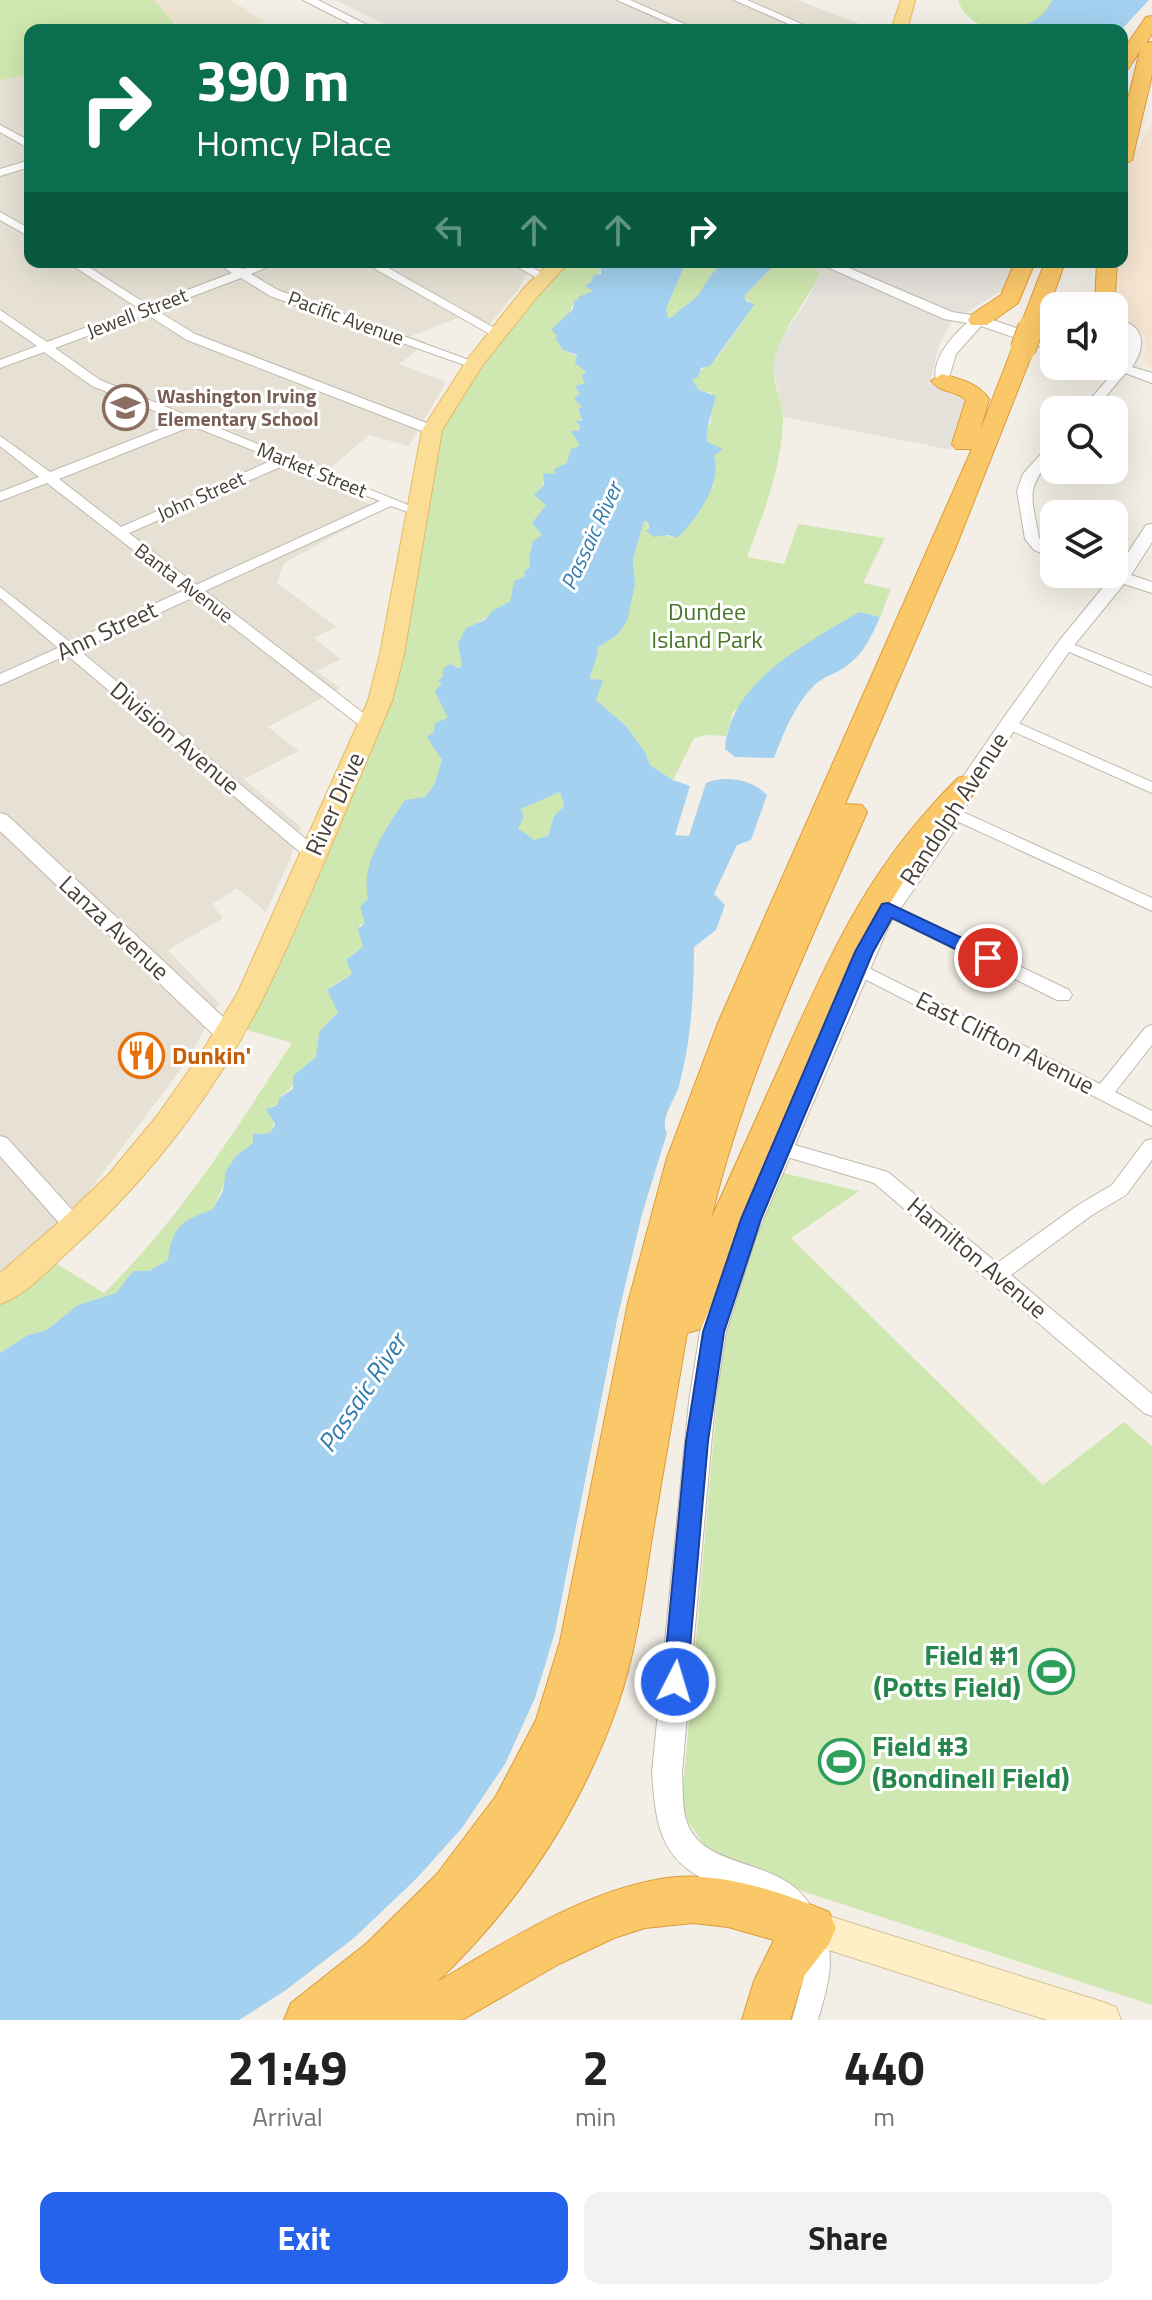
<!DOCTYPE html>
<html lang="en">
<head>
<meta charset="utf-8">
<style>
  :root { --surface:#fff; --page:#f2f2f2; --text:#222; --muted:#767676; --accent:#2563eb }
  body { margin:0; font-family:"Titillium Web",sans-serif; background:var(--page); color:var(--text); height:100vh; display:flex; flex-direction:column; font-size:30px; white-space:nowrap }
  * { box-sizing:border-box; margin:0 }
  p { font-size:26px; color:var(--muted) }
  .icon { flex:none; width:44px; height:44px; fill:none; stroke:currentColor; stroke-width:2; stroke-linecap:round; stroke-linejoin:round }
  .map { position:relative; height:2020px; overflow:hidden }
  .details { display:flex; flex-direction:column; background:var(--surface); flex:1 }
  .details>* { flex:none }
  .guide { position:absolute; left:24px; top:24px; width:1104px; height:244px; border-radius:16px; box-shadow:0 8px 32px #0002; background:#0b6e4f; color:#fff; overflow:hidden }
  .controls { position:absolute; left:1040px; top:292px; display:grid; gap:16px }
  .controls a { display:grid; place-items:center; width:88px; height:88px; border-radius:16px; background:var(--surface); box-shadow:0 8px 32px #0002; font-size:40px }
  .pin { position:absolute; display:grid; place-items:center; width:68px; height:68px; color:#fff; margin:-34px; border:4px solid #fff; border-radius:50%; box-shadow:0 2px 8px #0007 }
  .me { position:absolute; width:88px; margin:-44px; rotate:5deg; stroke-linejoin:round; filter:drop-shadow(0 0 6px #0008) }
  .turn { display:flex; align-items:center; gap:28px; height:168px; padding:0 40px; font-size:36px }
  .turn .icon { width:104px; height:104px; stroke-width:2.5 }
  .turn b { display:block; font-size:56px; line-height:68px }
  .lanes { display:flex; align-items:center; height:76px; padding:0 40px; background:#0003; justify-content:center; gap:40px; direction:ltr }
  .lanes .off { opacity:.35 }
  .eta { display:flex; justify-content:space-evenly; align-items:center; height:136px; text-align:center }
  .eta b { font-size:48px; font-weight:700; line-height:56px }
  .primary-button { display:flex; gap:16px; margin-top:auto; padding:16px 40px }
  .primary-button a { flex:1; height:92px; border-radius:16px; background:var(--accent); color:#fff; font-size:32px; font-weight:700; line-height:92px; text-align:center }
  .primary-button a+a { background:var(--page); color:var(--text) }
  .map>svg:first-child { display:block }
</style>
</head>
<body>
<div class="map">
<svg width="1152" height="2020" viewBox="0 0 1152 2020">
  <rect width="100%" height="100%" fill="#f3efe6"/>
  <g fill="#e7e1d5">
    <polygon points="619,0 797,0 876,30 619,30"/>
    <polygon points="30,75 30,262 520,262 530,267 518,290 488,326 465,315 409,337 427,342 399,364 446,382 409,446 369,435 317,480 382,510 284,563 277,583 337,627 314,638 341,659 317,671 340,688 268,727 299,751 244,779 301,827 290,859 266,912 237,888 212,904 223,918 168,950 219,1003 187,1061 77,1207 0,1285 0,80"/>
  </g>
  <polygon fill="#f5e5d2" points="1152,123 1152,368 1143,360 1147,346 1145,337 1113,303 1117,262 1122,262 1122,217 1129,162"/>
  <g fill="#e5e1db">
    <polygon points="335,0 619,0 656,17 619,30 397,30"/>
    <polygon points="797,262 1017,262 1004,289 951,322 939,345 930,383 969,403 952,450 784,417 773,369 779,342 809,297 820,272"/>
  </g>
  <polygon fill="#ece4d0" points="154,0 231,0 265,22 224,30 172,30 178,28"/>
  <g fill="#cfe7b0">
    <polygon points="0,0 154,0 179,29 30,30 30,75 0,80"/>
    <path d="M958 0H1052C1050 5 1047 13 1043 17 1018 39 969 34 958 0Z"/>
    <path d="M560 262H600C600 282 598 269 589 286L593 290 573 304 558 336 569 353 577 356 587 372 586 383 577 385 580 392 578 399 583 407 578 409 582 417 577 423 580 426 576 432 580 446 564 467 552 475 544 473 541 500 546 505 542 536 529 557 530 569 525 570 524 577 514 582 510 602C494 611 483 621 466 629L462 666 443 670V707L449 718 443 722 434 746 442 760 434 785 368 899 365 923 359 925 363 947 346 960 352 974 330 987 338 1012 319 1032 316 1057C296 1072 299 1084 280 1097L278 1105 271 1106C271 1123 283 1138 253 1133V1143L227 1178 213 1209C193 1216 170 1238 168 1260L149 1271H133L116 1293 78 1305 45 1331 28 1335 0 1353V1291L43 1255 104 1293C180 1219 235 1131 292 1043L233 1026 369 725 432 430Z"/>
    <path d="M686 262H725C712 269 708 283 699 294 692 303 682 306 674 317L668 318 666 309Z"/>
    <path d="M777 262H797L820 272C807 304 779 329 774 365 771 383 784 402 783 420 781 469 764 512 747 557L784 564 798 524 885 538 863 583 891 589 880 617 858 612 733 712 726 736 707 735 694 738 673 780 650 765 645 752 626 726 596 700 598 680 589 679 598 654 597 648 617 635 635 584 633 559 644 521 648 522 647 532 677 538 714 485 705 431 711 423 712 393 699 390 692 379C702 369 708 365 717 358L754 305 743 297Z"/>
    <polygon points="560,792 564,806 554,816 548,836 534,841 518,828 524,817 521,809"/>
    <polygon points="783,1173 859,1191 791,1238 1043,1485 1124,1422 1152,1446 1152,2005 808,1893 711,1854 681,1812 719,1377 738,1272"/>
  </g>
  <g fill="#a3d1ef" fill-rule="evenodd">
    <path d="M1052 0H1149L1121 30H994C1020 28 1041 25 1052 0Z"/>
    <path d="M600 262H686L666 309 668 318 674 316C682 306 692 303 699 294 707 283 712 269 725 262H777L744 296 746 301 755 304 710 366 701 368 698 377 692 379 699 390 716 396C713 411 705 428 707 442L723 449 714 456C723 483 696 520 677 538L668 535 654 537 646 531 649 528 648 522 644 521 633 559 635 584 627 621 617 635 597 648 598 654 589 679 603 680 596 700 626 726 645 752 650 765 673 780 690 786 675 835 689 836 706 783C725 775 752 779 767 795L751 840 737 845 714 894 725 905 716 930 694 947C694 993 691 1042 679 1086 675 1099 659 1120 667 1133L642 1214 617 1320 555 1632 535 1698 505 1764 462 1828 416 1879 354 1938 286 1990 239 2020H0V1353L28 1335 45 1331 78 1305 116 1293 133 1271H149L168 1260C172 1225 184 1220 213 1209L223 1191 226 1171 236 1156 253 1143V1133C264 1135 272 1135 275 1124L266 1109 278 1105 279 1098 293 1089V1076L316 1057 319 1032 338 1012 327 990 352 974 346 960 363 947 358 929 365 923 360 907 368 899C360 863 386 829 405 800L425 797 434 785 442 760 427 737 434 732 435 723 448 718 435 692 442 683 438 681 443 676V669L450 664 458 668 462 666 458 644 466 628 485 620 493 610 510 602 514 581 524 577 525 570 530 568 529 557 533 541 542 535 532 523 546 505 534 495 544 485 543 473 555 474 554 469 567 463 571 449 580 446 571 431H578L580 426 576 421 582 420 578 409 582 407 574 398 580 394 575 386 585 383 582 376 586 372 575 363 577 355 563 350 555 338 558 336 551 330 573 309 574 301 580 299 578 297 593 291 585 286 591 282 594 275 601 274ZM560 792 564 806 554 816 548 836 534 840 518 828 524 817 521 809Z"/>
    <path d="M859 612 880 617C871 637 864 654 845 667 837 673 826 676 818 682 796 701 784 732 774 758L735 757 725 749C730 680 807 644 859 612Z"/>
  </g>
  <polygon fill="#d7cdbf" points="138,1039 162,1062 142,1070 120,1049"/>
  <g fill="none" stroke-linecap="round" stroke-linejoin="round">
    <defs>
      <g id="minor">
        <polygon points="617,0 630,0 698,30 685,30"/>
        <polygon points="734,0 747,0 815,30 802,30"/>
        <polygon points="616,27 620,28 622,30 611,30"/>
        <polygon points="0,125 30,141 30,149 0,132"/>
        <polygon points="30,160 30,167 0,176 0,169"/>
        <polygon points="0,212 30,229 30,237 0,220"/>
        <path d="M67 262H81L148 305 232 273 216 262H230L243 269 262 262H279L251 274 278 290 480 364 470 367 270 296 241 278 156 310 195 334 437 427V433H427L187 340 146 314 55 348 100 380 423 511 416 515 391 506 205 591 375 722 377 725 375 728H363L194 597 79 650 319 850 321 854 319 858H307L67 655 0 685V674L58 648 0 598V587L70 642 185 590 47 483 0 501V492L39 477 0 446V436L50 472 180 421 92 386 44 352 0 368V360L37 346 0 320V310L47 342 138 308ZM192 426 275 459 121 527 59 479ZM287 464 380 501 196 585 129 533Z"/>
        <polygon points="363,262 378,262 505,334 495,337"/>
        <polygon points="509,262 524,262 550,278 540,280"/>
        <polygon points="1119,366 1129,369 1094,410 1081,410"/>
        <path d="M1054 444V456C1024 490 1032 496 1039 538L1054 549V558L1034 550 1025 539 1017 491 1023 474 1049 445Z"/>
        <polygon points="1065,641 1152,676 1152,687 1060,648 1060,642"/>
        <polygon points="1009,719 1152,782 1152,793 1003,727 1001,724 1003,721"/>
        <polygon points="954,808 1152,898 1152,911 948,817 946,813"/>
        <polygon points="888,903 1069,990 1072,995 1069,1000 1057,1000 882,913 879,909 882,905"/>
        <polygon points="857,962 1100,1084 1146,1027 1152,1025 1152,1045 1115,1092 1152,1111 1152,1126 851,972 848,968 851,964"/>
        <polygon points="0,1136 7,1138 82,1221 85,1227 82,1233 75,1235 68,1233 0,1156"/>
        <polygon points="1152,1139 1152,1160 1126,1195 1092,1215 1011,1275 1152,1394 1152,1416 1144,1413 874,1183 774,1153 771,1148 774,1143 781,1141 888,1172 997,1263 1078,1205 1112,1185 1145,1141"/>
        <path d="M814 1924 823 1928C837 1960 827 1988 818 2020H792L806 1969 801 1937 805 1928Z"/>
      </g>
      <g id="tertiary">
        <polygon points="303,0 318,0 377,30 362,30"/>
        <path d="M816 262H835L952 312 984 317 1054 341V351L981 326 956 354 947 384H937C929 362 951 337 967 323L944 319Z"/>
        <path d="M1124 321C1147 330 1144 350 1132 367L1152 373V383L1106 366H1114V361L1120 363C1131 347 1128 339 1117 325Z"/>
        <path d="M1152 524V542L1131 575 1152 582V593L1124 584 1071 649 1016 728 977 785 952 834 889 925 756 1236 726 1332 715 1402 682 1772C683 1786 682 1802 685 1816 699 1876 788 1852 814 1913L809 1924 798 1929C783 1923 777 1910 765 1902 754 1894 736 1893 724 1888 662 1865 656 1832 652 1772L689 1402 700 1332 732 1236 868 923 936 827 958 784 1002 720 1059 641 1114 574 1146 525Z"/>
        <polygon points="0,813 7,815 236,1029 239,1035 236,1041 220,1041 0,831"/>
      </g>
      <polygon id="secondary" points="813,1911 1103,2002 1116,2007 1121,2020 1047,2020 813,1945 801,1940 796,1928 801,1916"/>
      <g id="primary">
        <polygon points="901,0 915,0 907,30 891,30"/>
        <path d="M550 262H569L537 297 482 366 442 430 404 654 392 701C350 798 312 897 266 992 219 1088 151 1177 72 1248 51 1267 27 1295 0 1304V1273L59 1222 109 1174 157 1116 202 1052 238 992 368 701 380 654 422 430 467 360 523 289Z"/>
      </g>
      <g id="motorway">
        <polygon points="1152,16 1152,34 1146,43 1152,42 1152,75 1132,160 1122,166 1122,123 1140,51 1128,69 1122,70 1122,52 1146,17"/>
        <polygon points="1015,262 1035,262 1018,303 987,325 971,325 968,320 971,315 1001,295"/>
        <polygon points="1045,262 1065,262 1042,327 1031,333 1020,327"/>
        <polygon points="1097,262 1117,262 1114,310 1114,306 1095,306"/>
        <path d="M1023 342 1034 349 955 549 845 804 862 805 867 812C809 945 744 1078 711 1219 737 1162 763 1104 789 1046 837 940 874 861 958 778L968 775 978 778 982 784 916 862 870 935 701 1329 687 1333C675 1403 663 1473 651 1543 643 1597 636 1652 618 1704 581 1810 519 1904 437 1982 507 1941 593 1885 676 1877 725 1873 784 1893 829 1912L836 1928 829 1944 804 1976 790 2020H742L754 1981 774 1940 728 1927 693 1923 645 1928 614 1938 559 1964 462 2020H284L291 2003 367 1943 437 1874 496 1796 536 1720 560 1642 628 1303 667 1158 718 1023 972 449H956L952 444 966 400C956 391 939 392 931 381L942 374C960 379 978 383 989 399L980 431 1012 349Z"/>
      </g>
    </defs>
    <use href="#minor" stroke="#c1b9ac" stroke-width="2"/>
    <use href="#tertiary" stroke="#c1b9ac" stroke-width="2"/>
    <use href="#secondary" stroke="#d2c297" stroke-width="2"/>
    <use href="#primary" stroke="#e1ba66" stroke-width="2"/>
    <use href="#motorway" stroke="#db9c39" stroke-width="2"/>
    <use href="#minor" fill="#fff" fill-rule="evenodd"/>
    <use href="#tertiary" fill="#fff" fill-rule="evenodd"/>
    <use href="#secondary" fill="#feefc6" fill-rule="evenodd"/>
    <use href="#primary" fill="#fcdd96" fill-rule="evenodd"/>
    <use href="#motorway" fill="#fbc869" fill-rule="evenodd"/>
    <defs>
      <polyline id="motorway-bridge" points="1023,349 1031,327"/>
    </defs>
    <use href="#motorway-bridge" stroke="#db9c39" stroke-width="27" stroke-linecap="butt"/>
    <use href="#motorway-bridge" stroke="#fbc869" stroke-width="25"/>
  </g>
  <polygon fill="#2563eb" stroke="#184099" stroke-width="2" points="888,903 994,953 997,958 994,962 982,962 892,918 873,952 761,1219 724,1332 708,1441 687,1682 684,1690 675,1693 667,1690 663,1682 686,1441 703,1332 741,1219 855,952 882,904"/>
  <defs>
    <symbol id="school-ring" viewBox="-11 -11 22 22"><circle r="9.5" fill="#fff" stroke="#8d6e63" stroke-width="1.5"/><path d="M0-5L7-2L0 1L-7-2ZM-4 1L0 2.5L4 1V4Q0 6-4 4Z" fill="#8d6e63"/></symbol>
    <symbol id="restaurant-ring" viewBox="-11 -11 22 22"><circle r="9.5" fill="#fff" stroke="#e8710a" stroke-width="1.5"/><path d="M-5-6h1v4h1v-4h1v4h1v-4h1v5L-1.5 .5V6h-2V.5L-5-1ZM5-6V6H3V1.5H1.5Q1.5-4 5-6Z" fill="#e8710a"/></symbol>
    <symbol id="stadium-ring" viewBox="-11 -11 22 22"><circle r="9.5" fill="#fff" stroke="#2e9e5b" stroke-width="1.5"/><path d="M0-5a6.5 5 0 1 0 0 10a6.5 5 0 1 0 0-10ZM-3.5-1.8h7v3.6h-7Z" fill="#2e9e5b"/></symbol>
  </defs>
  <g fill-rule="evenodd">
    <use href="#school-ring" x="100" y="382" width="51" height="51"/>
    <use href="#restaurant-ring" x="116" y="1030" width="51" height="51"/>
    <use href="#stadium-ring" x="1026" y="1646" width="51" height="51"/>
    <use href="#stadium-ring" x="816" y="1736" width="51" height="51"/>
  </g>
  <g text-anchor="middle" stroke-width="6" stroke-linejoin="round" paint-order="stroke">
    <g font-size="20" fill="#463f36" stroke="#fff">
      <text transform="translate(137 313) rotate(-21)" y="7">Jewell Street</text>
      <text transform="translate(346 318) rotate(20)" y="7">Pacific Avenue</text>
      <text transform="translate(312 470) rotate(22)" y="7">Market Street</text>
      <text transform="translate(201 496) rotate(-24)" y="7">John Street</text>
      <text transform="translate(184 583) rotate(37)" y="7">Banta Avenue</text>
    </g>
    <g font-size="20" font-weight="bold" fill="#785e54" stroke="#fff" text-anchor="start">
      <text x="157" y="403">Washington Irving<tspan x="157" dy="23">Elementary School</tspan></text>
    </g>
    <g font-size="22" font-style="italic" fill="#317cb0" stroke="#fff">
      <text transform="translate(591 536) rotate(-65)" y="8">Passaic River</text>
    </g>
    <g font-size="24" fill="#48762a" stroke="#fff">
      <text x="707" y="620">Dundee<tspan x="707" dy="28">Island Park</tspan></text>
    </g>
    <g font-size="24" fill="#463f36" stroke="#fff">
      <text transform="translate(107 631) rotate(-25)" y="8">Ann Street</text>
      <text transform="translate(175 738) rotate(40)" y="8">Division Avenue</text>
      <text transform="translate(335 804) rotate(-66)" y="8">River Drive</text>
      <text transform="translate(954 809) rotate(-57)" y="8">Randolph Avenue</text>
      <text transform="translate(114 928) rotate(43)" y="8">Lanza Avenue</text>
      <text transform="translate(1005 1043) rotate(27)" y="8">East Clifton Avenue</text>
      <text transform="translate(977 1258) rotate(40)" y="8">Hamilton Avenue</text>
    </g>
    <g font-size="24" font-weight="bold" fill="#c56008" stroke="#fff" text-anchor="start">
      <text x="172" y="1064">Dunkin'</text>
    </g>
    <g font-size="26" font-style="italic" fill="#317cb0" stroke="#fff">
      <text transform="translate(362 1393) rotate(-56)" y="9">Passaic River</text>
    </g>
    <g font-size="28" font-weight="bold" fill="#27864d" stroke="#fff" text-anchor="end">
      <text x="1021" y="1665">Field #1<tspan x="1021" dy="32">(Potts Field)</tspan></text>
      <text x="872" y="1756" text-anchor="start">Field #3<tspan x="872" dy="32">(Bondinell Field)</tspan></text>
    </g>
  </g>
</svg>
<div class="controls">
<a><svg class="icon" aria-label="sound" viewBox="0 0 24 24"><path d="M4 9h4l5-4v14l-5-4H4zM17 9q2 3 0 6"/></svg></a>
<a><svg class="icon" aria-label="search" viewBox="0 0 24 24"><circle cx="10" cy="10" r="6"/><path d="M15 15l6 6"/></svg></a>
<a><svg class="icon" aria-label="layers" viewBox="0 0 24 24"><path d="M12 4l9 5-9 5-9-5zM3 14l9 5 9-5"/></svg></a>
</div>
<div class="pin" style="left:988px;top:958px;background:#d93025"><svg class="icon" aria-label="arrive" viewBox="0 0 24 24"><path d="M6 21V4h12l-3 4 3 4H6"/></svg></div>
<svg class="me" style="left:675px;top:1682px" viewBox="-20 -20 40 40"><circle r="17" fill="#2563eb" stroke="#fff" stroke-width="3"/><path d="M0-11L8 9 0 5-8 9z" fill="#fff"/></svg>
<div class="guide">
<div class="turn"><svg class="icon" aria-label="right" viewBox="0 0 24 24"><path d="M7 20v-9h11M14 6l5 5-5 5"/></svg><div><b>390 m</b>Homcy Place</div></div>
<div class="lanes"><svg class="icon off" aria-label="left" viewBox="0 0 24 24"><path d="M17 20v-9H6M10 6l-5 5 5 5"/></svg><svg class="icon off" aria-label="ahead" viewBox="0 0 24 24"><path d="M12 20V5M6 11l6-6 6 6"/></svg><svg class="icon off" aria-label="ahead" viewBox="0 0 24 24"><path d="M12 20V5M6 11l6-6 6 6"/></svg><svg class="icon" aria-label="right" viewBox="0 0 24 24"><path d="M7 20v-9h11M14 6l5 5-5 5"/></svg></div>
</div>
</div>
<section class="details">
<div class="eta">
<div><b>21:49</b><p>Arrival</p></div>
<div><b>2</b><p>min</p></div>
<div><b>440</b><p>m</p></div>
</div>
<div class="primary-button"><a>Exit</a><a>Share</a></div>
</section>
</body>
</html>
